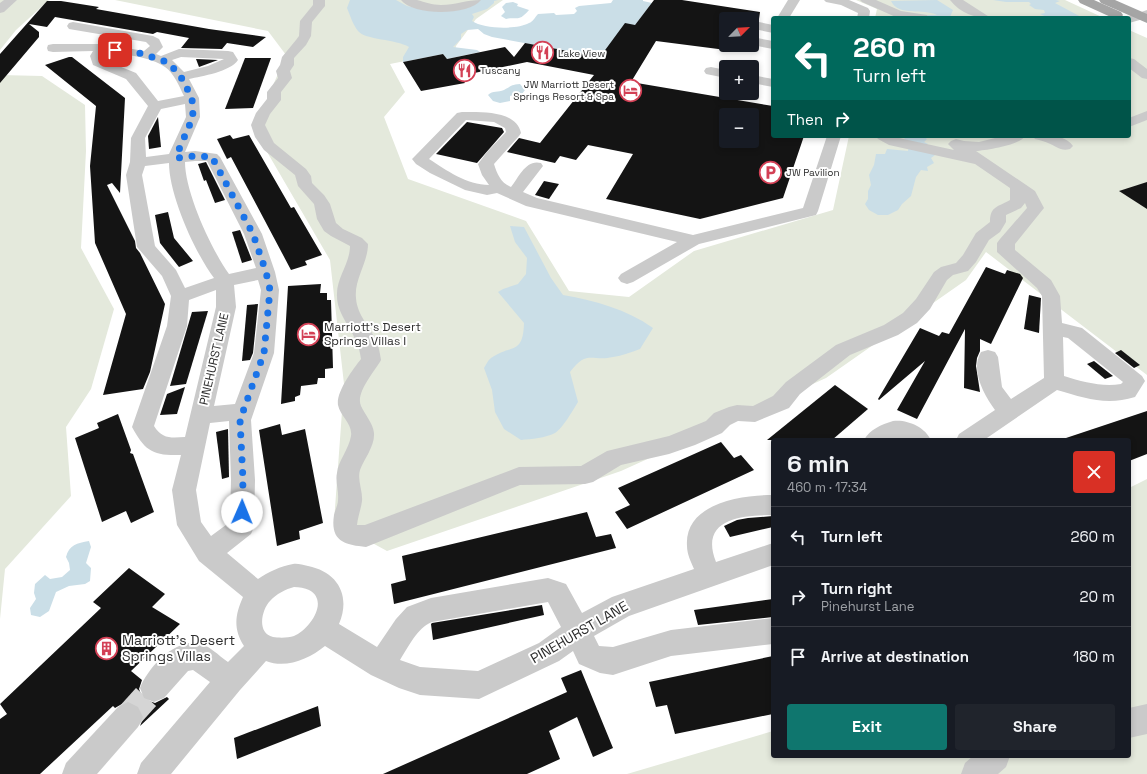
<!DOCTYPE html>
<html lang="en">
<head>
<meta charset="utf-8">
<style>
  :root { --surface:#171b24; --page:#20242c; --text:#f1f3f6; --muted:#9ea1a6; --line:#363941; --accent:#0f766e }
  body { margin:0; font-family:"Space Grotesk",sans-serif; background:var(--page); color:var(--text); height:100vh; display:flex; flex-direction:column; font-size:15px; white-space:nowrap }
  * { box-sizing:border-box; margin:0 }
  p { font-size:13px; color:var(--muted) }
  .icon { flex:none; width:22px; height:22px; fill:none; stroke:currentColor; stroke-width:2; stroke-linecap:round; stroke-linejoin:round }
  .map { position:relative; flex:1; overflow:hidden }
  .side { position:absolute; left:771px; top:438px; width:360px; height:320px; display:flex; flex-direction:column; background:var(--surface); border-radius:4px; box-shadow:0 2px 6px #0003 }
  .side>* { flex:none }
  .top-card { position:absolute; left:771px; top:16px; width:360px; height:122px; border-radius:4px; box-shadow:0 2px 6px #0003; background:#00695c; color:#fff; overflow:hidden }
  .needle { width:26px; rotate:66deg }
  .controls { position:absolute; left:719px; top:12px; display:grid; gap:8px }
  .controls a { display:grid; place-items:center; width:40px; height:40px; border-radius:4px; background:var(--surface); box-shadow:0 2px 6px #0003; font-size:20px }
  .pin { position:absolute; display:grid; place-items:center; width:34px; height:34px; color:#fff; margin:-17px; border-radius:8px; box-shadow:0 2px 6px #0006 }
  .me { position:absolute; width:44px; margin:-22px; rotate:1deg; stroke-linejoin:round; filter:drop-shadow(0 0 3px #0008) }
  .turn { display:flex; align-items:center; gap:14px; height:84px; padding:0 16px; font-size:18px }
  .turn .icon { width:52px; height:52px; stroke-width:2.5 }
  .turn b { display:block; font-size:28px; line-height:34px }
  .then { display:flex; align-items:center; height:38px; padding:0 16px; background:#0003; gap:8px; font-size:15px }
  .round { display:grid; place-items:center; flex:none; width:42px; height:42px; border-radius:4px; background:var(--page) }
  .summary { display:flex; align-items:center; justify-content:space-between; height:68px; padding:0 16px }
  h1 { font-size:24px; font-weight:600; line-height:30px }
  .button { display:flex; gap:8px; margin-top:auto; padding:8px 16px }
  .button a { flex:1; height:46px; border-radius:4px; background:var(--accent); color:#fff; font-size:16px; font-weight:600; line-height:46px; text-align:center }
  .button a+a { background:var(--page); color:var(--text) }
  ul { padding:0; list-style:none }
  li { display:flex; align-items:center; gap:12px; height:60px; padding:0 16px; border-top:1px solid var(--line) }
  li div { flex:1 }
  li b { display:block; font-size:15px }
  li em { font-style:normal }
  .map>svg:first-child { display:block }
</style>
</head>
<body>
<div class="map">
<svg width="1147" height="774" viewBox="0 0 1147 774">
  <rect width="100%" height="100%" fill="#fff"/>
  <g fill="#e4e9dc">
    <polygon points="0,0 49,0 16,30 0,50"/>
    <polygon points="115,0 503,0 476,19 456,46 455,51 390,64 405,92 384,117 408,179 526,221 569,291 629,297 694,251 833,210 849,136 1129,136 1129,30 1147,38 1147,375 986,252 966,280 826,378 621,471 387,551 334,522 344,384 330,260 263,145 259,118 286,55 268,31"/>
    <polygon points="856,0 1065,0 1104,18 875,18 877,9"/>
    <polygon points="0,75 42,76 85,105 86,151 81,248 114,309 91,389 66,427 71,496 5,569 0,619"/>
    <polygon points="1147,479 1147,774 627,774 773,731 773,756 1129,756 1129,488"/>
  </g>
  <g fill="#cadee7">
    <path d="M350 0H396L407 6 417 8H467L479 0H498L494 1V3L487 9 472 14 474 17 472 21C484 29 516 30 529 23 533 22 535 17 538 14L554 13 556 15 574 14 577 11 575 8 579 6 611 3 613 0H643V1L652 3 635 25 605 58 492 37 484 34 478 29 467 30 461 34V39L453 47 477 50 480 52 447 59 443 54 403 62V57L409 47C396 39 365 40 358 31 353 25 350 15 347 8Z"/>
    <path d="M937 0 953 10 950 17 930 18 927 15H937C923 8 899 17 891 1Z"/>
    <polygon points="993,0 1056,0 1060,1 1055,3 1083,18 1049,18 1040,14 1045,13 1044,10 1035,9 1029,5 1031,4 1029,2 1006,2"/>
    <path d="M513 2 518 4 517 6 529 10C518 23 517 16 506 19L501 16 505 12 502 7 506 3Z"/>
    <path d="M520 84 525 90 522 94H516L510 96V101L500 103 493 101 488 95C493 90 498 93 504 90 512 86 510 85 520 84Z"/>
    <polygon points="907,136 923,136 927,139 924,142 928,144 925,146 935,155 931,158 934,163 927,167 928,171 921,170 916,177 911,196 902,204 898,210 888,215 878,215 869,210 865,204 868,199 868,191 871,185 869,175 874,165 876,154 885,154 887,149 908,151 909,143 904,139"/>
    <path d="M510 226 524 227 551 278 563 295C596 301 626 309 653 328L640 349C631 352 622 356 613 357 592 362 587 349 570 372L578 402C573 410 563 428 555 433 545 438 532 439 521 440L504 429 495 412 492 390 484 368C486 365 488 360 491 358 512 344 523 355 524 323L498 292 503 289 518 284 526 274 527 258 515 242Z"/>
    <path d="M89 541 91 547 86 563 91 568 90 581 85 584 69 586 56 592 49 611 40 617 31 615 30 608 36 599 34 593 35 584 45 575 50 579 62 577 70 570 69 563 66 557C69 545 77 543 89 541Z"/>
  </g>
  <g fill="#141414" fill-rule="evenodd">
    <path d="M654 0H682L760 12 759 19H726V50L656 41 631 82 773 106V136H804L783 198 700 219 606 199 633 154 588 145 576 160 560 156 555 163 507 152 519 138 540 143 594 75 527 62 460 76 465 83 421 91 403 62 443 54 447 59 505 47 514 57 525 43 600 57 625 23 635 25ZM726 115H752V141H726Z"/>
    <polygon points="47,1 61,1 99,7 96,9 209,29 266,37 253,47 227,43 222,49 181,48 189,38 157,32 153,34 55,17 47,27 29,24 39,32 39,37 0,83 0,54"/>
    <polygon points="69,57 72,57 125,98 120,193 112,183 107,185 135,241 136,248 140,253 165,304 150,372 143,389 103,395 126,314 95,243 90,166 96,106 45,65"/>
    <polygon points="245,58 271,58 253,108 225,109"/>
    <polygon points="196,59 218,60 199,67"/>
    <polygon points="158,117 161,147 149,149 148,136"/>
    <polygon points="467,122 502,128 504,132 477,163 436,154"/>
    <polygon points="230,135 233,139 249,135 291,208 294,207 322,255 305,261 307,265 291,270 231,157 227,159 217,139"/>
    <polygon points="206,162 225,200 215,203 206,180 204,181 198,164"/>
    <polygon points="544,181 559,184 549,199 535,195"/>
    <polygon points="1147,182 1147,209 1119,191"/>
    <polygon points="168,212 174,238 193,261 179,267 160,243 155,215"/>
    <polygon points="240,230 252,260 242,263 232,232"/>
    <polygon points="986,267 1005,274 1007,270 1020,274 1023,278 991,344 980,339 980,351 977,358 976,366 980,392 964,388 965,329 917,419 897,410 925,361 879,400 878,399 920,328 939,336 942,332 949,334"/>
    <polygon points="321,284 320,293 327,293 327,300 331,300 333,368 325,369 325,378 318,378 317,384 301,386 300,395 295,397 295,401 281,404 288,286"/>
    <polygon points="1029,295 1041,298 1039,333 1024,329"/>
    <polygon points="258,304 253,353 250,360 242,361 247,305"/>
    <polygon points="208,311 186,384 170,386 192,312"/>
    <polygon points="1121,350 1140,365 1134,368 1115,353"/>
    <polygon points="1094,361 1113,376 1105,379 1087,364"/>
    <polygon points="835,385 868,409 832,440 767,440"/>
    <polygon points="185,387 177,414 160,415 167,394"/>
    <polygon points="1147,411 1147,454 1129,461 1129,440 1066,440 1066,438"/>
    <polygon points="118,414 131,450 130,453 133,454 154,512 131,523 126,511 102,522 75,438 99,428 97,423"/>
    <polygon points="280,424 282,435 305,429 323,523 299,531 300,539 277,546 259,430"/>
    <polygon points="228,429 229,477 222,479 216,432"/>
    <polygon points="721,442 734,458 741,455 754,470 627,529 615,512 630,505 618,488"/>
    <polygon points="587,512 596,537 611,534 616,548 394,604 391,584 406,580 402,556"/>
    <polygon points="773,516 773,527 730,537 724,526 737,520 748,518"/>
    <polygon points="129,568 165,594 152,607 180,624 131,671 142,680 139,689 143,699 155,703 167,697 169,699 140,726 144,716 139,706 127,701 115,708 113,706 40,774 0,774 0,719 7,714 0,704 101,608 93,602"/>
    <polygon points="773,599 773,617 698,625 694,610"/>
    <polygon points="542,605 544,615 433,640 431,624 432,623"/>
    <polygon points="773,656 773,714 675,734 667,705 656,707 649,682"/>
    <polygon points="581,670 613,748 593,757 577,717 549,731 560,759 527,774 383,774 567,692 561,678"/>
    <polygon points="318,706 321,726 237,759 234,738"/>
  </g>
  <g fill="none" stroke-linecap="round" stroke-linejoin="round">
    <polyline stroke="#d5d5d5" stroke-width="27" stroke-dasharray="27 14" stroke-linecap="butt" points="128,717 154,688"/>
    <g fill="#cacaca" fill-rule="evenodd">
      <polygon points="4,0 17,0 4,12 0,13 0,3"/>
      <path d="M313 0H325V6L312 22 311 36 306 45 294 58V65L290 71 292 78 281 92V100L270 114 265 125 274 143 306 169 311 176 312 183 324 195 330 204 336 223 343 229 362 238 368 244C368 263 354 279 356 298 357 315 370 327 377 342 379 348 380 354 381 360 375 371 355 393 361 406 365 415 373 423 374 433 375 446 364 459 360 470 357 480 363 491 362 501 361 509 358 516 357 525H365L519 467 581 466 607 451 669 436 706 421 714 413 729 407 737 405 753 406 773 396 786 382 836 345 884 325 903 313 916 299 934 272 941 267 956 263 963 255 976 233 990 222C990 206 998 207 1010 200V188L975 164 889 145 878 139 876 136H894L899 138 954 150 948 144 951 141 956 139 964 141 979 142 1003 136H1025C1020 145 987 150 976 151L1035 191 1044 208 1015 244V250L1051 280 1060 296 1062 323 1082 328 1142 376 1145 381 1135 397C1106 406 1085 398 1057 390L984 440H956L959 434 995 410C984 395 970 370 981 352L988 350 995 352 998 357 1002 387 1011 399 1044 378 1042 296 1037 288 997 252V243L1000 239 1027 208 1025 203 1021 208 1006 215V222L1000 232 989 240 976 262 968 271 953 275 947 280 930 309 917 323 898 335 850 355 800 394 789 408 755 422 738 421 730 425 722 433 695 445 669 454 621 465 593 482 585 484 520 485 366 547C344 545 330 541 334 515 335 510 338 505 338 500 339 491 335 481 337 473 338 461 349 449 351 436 353 424 340 416 338 405 336 392 353 369 361 359 360 353 359 347 356 341 350 326 337 313 337 296 336 278 350 264 350 246L331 236 324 231 317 219 314 204 298 186 295 175 264 150 255 137 251 125 256 113 267 99V92L278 78 276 71 280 65 282 57 296 40 299 36 300 21 313 5ZM1063 337 1068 338 1123 382 1121 384C1102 387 1083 382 1064 376Z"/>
      <path d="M401 0C406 0 412 0 417 0 425 2 432 5 441 5 455 5 466 0 481 0 469 16 413 16 401 0Z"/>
      <polygon points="788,0 800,0 789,18 777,18"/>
      <polygon points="824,0 849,0 868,8 870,11 869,18 857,18 858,13 841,5 826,2"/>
      <polygon points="860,0 876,0 901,11 927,15 929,18 898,18 862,2"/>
      <path d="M950 0H963L991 18C975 18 961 14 950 0Z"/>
      <polygon points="1147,10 1147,18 1129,23 1129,18 1124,18"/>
      <path d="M73 22 153 36 159 39 163 47 156 54 161 56 179 49 228 51 233 52 238 60C230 72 202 76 189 79L199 98 200 117 185 152 195 151 217 154 220 157 262 234 275 272 279 290 274 353 251 420 255 480 254 527 251 534 227 553 258 579C268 572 281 566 293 564 297 563 303 565 308 566 338 572 351 596 339 624L377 647 396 619 407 607 431 598 548 578 566 584 582 613 612 597 694 569C691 562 687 554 687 546 684 503 742 495 773 495V515C741 515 699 519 716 562L773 543V565L629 616 594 636 599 646 613 647 671 630 773 618V644L671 656 613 675 600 673 579 664 573 651 559 661 479 699 420 695 399 688 371 675 325 646C309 659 286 669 266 661L240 690 171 774H137L141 763 210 682 193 670 188 671 164 698 154 702 144 698 140 688C148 668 173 640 197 643 208 644 219 656 228 662L244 646C233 629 235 615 243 597L199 561 177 525 172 490 181 455C153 456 145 451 132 427L167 326 171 296 162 276 137 247 126 175 130 162 131 138 148 106 126 79 93 65 90 56 93 51 53 52 48 51 47 48 48 45 53 44H104L144 51 150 46 146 42 69 29 67 26 69 23ZM107 52C125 55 149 56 165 67 174 73 179 86 184 96L158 101 136 73 104 60 103 57ZM181 57 224 59 208 66 184 72 172 60ZM185 104 186 117 169 154 146 157 145 138 161 109ZM195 161H207L244 234 256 268 229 274C211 249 185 192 185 162ZM169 163C169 195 195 253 214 278L185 288 176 270 155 246 142 175 145 166ZM258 280 261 290 254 353 235 404 214 406 236 307 234 285ZM216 290V307L185 437C171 438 162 439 154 426L187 326 189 300ZM229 421 231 480 230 522 211 536 201 522 196 490 210 423ZM294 587C299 587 305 588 309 590 330 601 309 630 294 636 288 638 279 638 273 637 256 633 262 609 270 601 276 594 286 589 294 587ZM548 602 561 627 539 643 478 671 420 667 400 660C409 646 417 628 432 622Z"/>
      <polygon points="759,22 773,25 773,33 759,30 757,33 752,33 752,24"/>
      <polygon points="752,37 773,41 773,49 752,45"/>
      <polygon points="1129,58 1134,59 1147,69 1147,79 1142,78 1129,68"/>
      <polygon points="711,67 726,70 726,78 706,74 704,71 706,68"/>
      <polygon points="752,75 773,79 773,87 752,83"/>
      <polygon points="1147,111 1147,120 1129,127 1129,118"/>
      <path d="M462 112C481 112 516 110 521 133L519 136 494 164C497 174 501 183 511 187 519 177 526 159 541 163L543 166 523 192 537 198 693 235 803 208 827 136H841L818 211 816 215 699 244 633 282 627 284 621 282 618 278 621 274 677 242 526 206 497 193 487 195 465 190 430 173 416 164 412 159 415 156 457 113ZM466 120 494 122 505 128 506 132 487 152 478 164 482 175 489 185C467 185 446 170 429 159Z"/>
      <path d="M1033 136C1046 136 1064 133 1073 146L1070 149C1061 152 1056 146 1048 143 1044 141 1039 140 1035 139Z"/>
      <path d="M893 421C907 419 925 427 931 440H903L898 438 892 440H864C870 429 881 425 893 421Z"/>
      <polygon points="128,702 138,707 143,717 138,727 97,774 62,774 66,763 118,707"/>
      <polygon points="1147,704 1147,734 1129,738 1129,708"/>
      <polygon points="973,756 1010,756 1006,767 998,774 961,774 965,763"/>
    </g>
    <g fill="#a5a5a5" fill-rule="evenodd">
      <polygon points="1078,0 1094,0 1121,12 1123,15 1121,18 1113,18 1080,3"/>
      <polygon points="1099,0 1115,0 1147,14 1147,23 1101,3"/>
    </g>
  </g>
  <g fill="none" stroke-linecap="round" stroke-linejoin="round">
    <polyline stroke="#1a73e8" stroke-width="7" stroke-dasharray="0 12.6" points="115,50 136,52 162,60 170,64 181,77 192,98 193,117 177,154 177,158 195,156 212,157 253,234 266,272 270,290 264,353 240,420 243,480 242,512"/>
  </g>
  <defs>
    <symbol id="restaurant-ring" viewBox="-11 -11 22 22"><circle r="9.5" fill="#fff" stroke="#d34055" stroke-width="1.5"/><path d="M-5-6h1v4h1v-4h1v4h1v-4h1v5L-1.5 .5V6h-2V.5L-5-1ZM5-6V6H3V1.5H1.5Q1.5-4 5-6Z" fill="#d34055"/></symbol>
    <symbol id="hotel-ring" viewBox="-11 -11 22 22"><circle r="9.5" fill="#fff" stroke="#d34055" stroke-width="1.5"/><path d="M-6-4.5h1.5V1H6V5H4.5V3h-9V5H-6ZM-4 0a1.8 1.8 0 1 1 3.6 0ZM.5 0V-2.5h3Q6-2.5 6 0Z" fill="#d34055"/></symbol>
    <symbol id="parking-ring" viewBox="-11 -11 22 22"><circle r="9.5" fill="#fff" stroke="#d34055" stroke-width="1.5"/><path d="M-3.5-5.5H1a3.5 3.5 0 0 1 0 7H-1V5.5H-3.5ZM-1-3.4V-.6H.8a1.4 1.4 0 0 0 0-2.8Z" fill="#d34055"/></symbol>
    <symbol id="building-ring" viewBox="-11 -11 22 22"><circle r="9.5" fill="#fff" stroke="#d34055" stroke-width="1.5"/><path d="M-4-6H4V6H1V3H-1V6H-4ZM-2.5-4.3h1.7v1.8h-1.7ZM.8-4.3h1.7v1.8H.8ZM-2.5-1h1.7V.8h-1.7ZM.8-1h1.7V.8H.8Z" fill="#d34055"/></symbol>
  </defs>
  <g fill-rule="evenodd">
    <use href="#restaurant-ring" x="530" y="40" width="25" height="25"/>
    <use href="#restaurant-ring" x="452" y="58" width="25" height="25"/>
    <use href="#hotel-ring" x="618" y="78" width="25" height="25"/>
    <use href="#parking-ring" x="758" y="160" width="25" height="25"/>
    <use href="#hotel-ring" x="296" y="322" width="25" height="25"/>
    <use href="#building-ring" x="94" y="636" width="25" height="25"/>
  </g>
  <g text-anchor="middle" stroke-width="4" stroke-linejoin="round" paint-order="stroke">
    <g font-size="10" fill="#2d2d2d" stroke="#fff" text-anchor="start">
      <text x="558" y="57">Lake View</text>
      <text x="480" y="74">Tuscany</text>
      <text x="614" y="88" text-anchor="end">JW Marriott Desert<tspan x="614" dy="12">Springs Resort &amp; Spa</tspan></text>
      <text x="786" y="176">JW Pavilion</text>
    </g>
    <g font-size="12" fill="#2d2d2d" stroke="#fff" text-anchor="start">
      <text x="324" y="331">Marriott's Desert<tspan x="324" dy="14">Springs Villas I</tspan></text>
    </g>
    <g font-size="12" fill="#2d2d2d" stroke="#fff">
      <text transform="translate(214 359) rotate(-77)" y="4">PINEHURST LANE</text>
    </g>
    <g font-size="14" fill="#2d2d2d" stroke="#fff">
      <text transform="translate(579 632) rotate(-30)" y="5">PINEHURST LANE</text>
    </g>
    <g font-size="14" fill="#2d2d2d" stroke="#fff" text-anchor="start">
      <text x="122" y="645">Marriott's Desert<tspan x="122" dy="16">Springs Villas</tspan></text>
    </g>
  </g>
</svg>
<div class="controls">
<a><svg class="needle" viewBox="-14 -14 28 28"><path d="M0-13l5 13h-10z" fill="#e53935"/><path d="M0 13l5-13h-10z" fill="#9ea1a6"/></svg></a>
<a>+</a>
<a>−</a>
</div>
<div class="pin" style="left:115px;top:50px;background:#d93025"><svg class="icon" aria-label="arrive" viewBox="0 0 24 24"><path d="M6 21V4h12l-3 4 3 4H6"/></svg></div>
<svg class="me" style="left:242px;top:512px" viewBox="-20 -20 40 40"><circle r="19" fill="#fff"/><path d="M0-13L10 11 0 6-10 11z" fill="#1a73e8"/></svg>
<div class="top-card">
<div class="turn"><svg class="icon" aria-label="left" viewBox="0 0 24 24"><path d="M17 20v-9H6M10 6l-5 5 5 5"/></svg><div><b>260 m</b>Turn left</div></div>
<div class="then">Then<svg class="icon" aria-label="right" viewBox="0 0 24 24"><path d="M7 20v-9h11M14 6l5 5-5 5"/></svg></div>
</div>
<section class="side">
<div class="summary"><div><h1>6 min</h1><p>460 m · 17:34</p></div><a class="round" style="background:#d93025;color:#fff"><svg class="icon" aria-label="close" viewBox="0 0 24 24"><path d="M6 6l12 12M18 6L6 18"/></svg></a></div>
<ul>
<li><svg class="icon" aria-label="left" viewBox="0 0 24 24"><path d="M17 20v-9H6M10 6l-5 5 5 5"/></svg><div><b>Turn left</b></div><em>260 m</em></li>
<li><svg class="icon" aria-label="right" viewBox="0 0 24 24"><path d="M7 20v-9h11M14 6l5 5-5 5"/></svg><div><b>Turn right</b><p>Pinehurst Lane</p></div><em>20 m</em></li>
<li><svg class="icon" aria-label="arrive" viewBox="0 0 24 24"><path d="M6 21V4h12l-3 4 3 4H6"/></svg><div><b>Arrive at destination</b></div><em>180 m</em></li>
</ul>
<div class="button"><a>Exit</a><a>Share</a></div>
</section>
</div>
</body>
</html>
